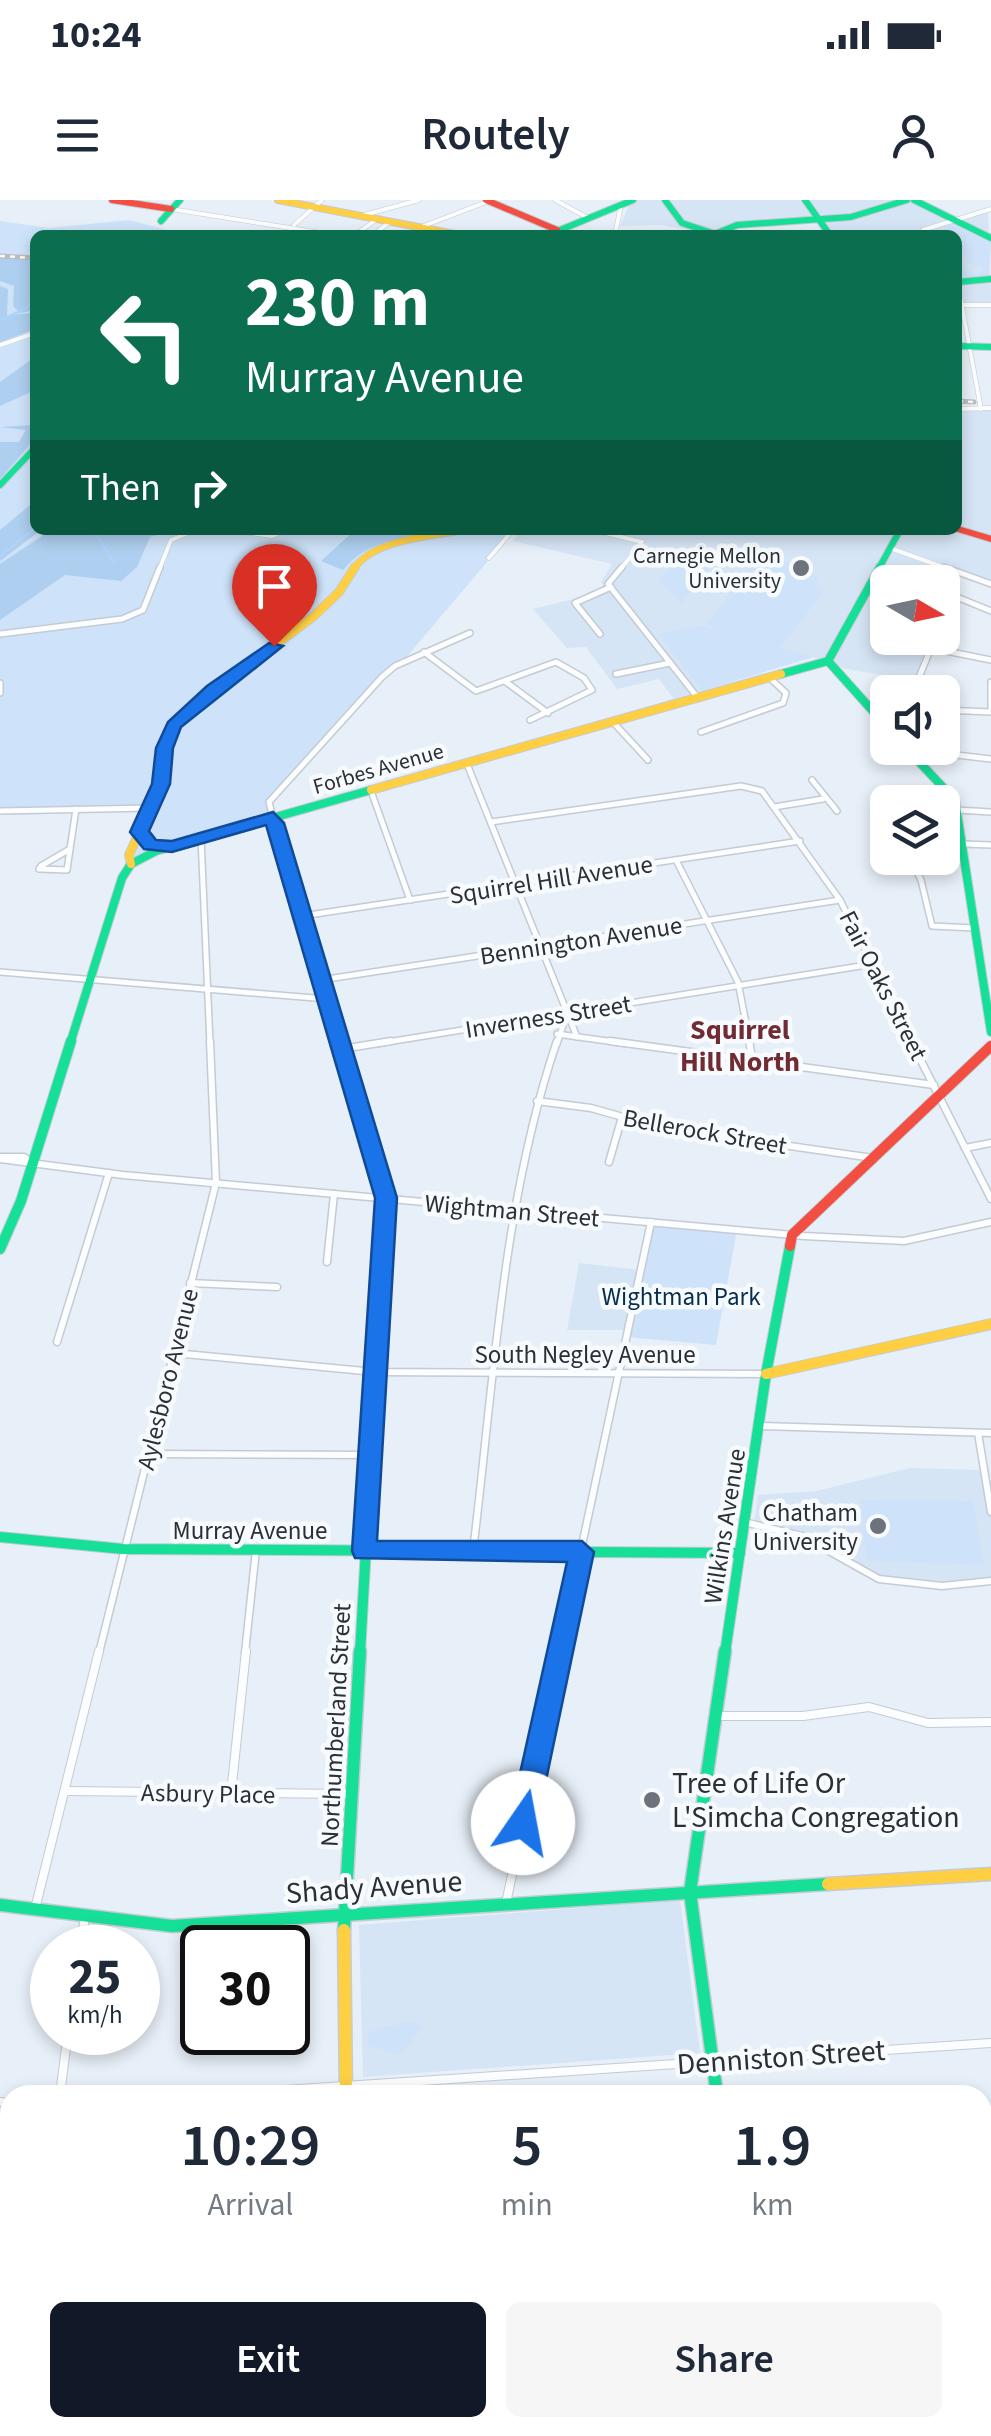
<!DOCTYPE html>
<html lang="en">
<head>
<meta charset="utf-8">
<style>
  :root { --surface:#fff; --page:#f6f6f7; --text:#1f2937; --muted:#747a83; --accent:#111827 }
  body { margin:0; font-family:"Source Sans 3",sans-serif; background:var(--page); color:var(--text); height:100vh; display:flex; flex-direction:column; font-size:38px; white-space:nowrap }
  * { box-sizing:border-box; margin:0 }
  p { font-size:32px; color:var(--muted) }
  .icon { flex:none; width:55px; height:55px; fill:none; stroke:currentColor; stroke-width:2; stroke-linecap:round; stroke-linejoin:round }
  .map { position:relative; flex:1; overflow:hidden }
  .panel { position:absolute; left:0px; top:1885px; width:992px; height:352px; display:flex; flex-direction:column; background:var(--surface); border-radius:30px 30px 0 0; box-shadow:0 5px 15px #0003 }
  .panel>* { flex:none }
  .guide { position:absolute; left:30px; top:30px; width:932px; height:305px; border-radius:15px; box-shadow:0 5px 15px #0003; background:#0b6e4f; color:#fff; overflow:hidden }
  .needle { width:65px; rotate:99deg }
  .buttons { position:absolute; left:870px; top:365px; display:grid; gap:20px }
  .buttons a { display:grid; place-items:center; width:90px; height:90px; border-radius:15px; background:var(--surface); box-shadow:0 5px 15px #0003; font-size:50px }
  .speed { position:absolute; left:30px; top:1725px; display:flex; gap:20px; font-size:50px; font-weight:700; text-align:center }
  .speed>* { display:grid; place-content:center; width:130px; height:130px; border-radius:50%; background:var(--surface); box-shadow:0 5px 15px #0003; line-height:1 }
  .speed small { font-size:25px; font-weight:400 }
  .speed .limit { border:5px solid #111; border-radius:15px; background:#fff; color:#111 }
  .pin { position:absolute; display:grid; place-items:center; width:85px; height:85px; color:#fff; margin:-102px -42px; border-radius:50% 50% 50% 0; rotate:-45deg; box-shadow:0 0 10px #0007 }
  .pin .icon { rotate:45deg }
  .me { position:absolute; width:110px; margin:-55px; rotate:12deg; stroke-linejoin:round; filter:drop-shadow(0 0 8px #0008) }
  .turn { display:flex; align-items:center; gap:35px; height:210px; padding:0 50px; font-size:45px }
  .turn .icon { width:130px; height:130px; stroke-width:2.5 }
  .turn b { display:block; font-size:70px; line-height:85px }
  .then { display:flex; align-items:center; height:95px; padding:0 50px; background:#0003; gap:20px; font-size:38px }
  .eta { display:flex; justify-content:space-evenly; align-items:center; height:170px; text-align:center }
  .eta b { font-size:60px; font-weight:600; line-height:70px }
  .cta { display:flex; gap:20px; margin-top:auto; padding:20px 50px }
  .cta a { flex:1; height:115px; border-radius:15px; background:var(--accent); color:#fff; font-size:40px; font-weight:600; line-height:115px; text-align:center }
  .cta a+a { background:var(--page); color:var(--text) }
  .status { display:flex; justify-content:space-between; align-items:center; height:70px; padding:0 50px; background:var(--surface); direction:ltr }
  .status svg { height:28px; fill:currentColor }
  header { display:flex; justify-content:space-between; align-items:center; height:130px; padding:0 50px; background:var(--surface); font-size:45px; font-weight:600 }
  .map>svg:first-child { display:block }
</style>
</head>
<body>
<div class="status"><b>10:24</b><svg viewBox="0 0 49 12"><path d="M0 12V9h3v3zM5 12V6h3v6zM10 12V3h3v9zM15 12V0h3v12zM26 1h20v11H26zM47 4h2v5h-2z"/></svg></div>
<header><svg class="icon" aria-label="menu" viewBox="0 0 24 24"><path d="M4 6h16M4 12h16M4 18h16"/></svg>Routely<svg class="icon" aria-label="person" viewBox="0 0 24 24"><circle cx="12" cy="8" r="4"/><path d="M4 21q1-7 8-7t8 7"/></svg></header>
<div class="map">
<svg width="991" height="2236" viewBox="0 0 991 2236">
  <rect width="100%" height="100%" fill="#e7eff8"/>
  <g fill="#d6e5f5">
    <polygon points="631,0 908,0 951,21 988,11 991,105 962,104 958,35 835,35 823,18 728,25 717,30 719,35 661,25 620,26"/>
    <polygon points="958,210 991,210 991,383 952,372 939,382 888,382 888,438 934,438 914,481 842,468 813,457 674,499 659,479 617,489 586,447 567,448 533,409 606,391 601,382 612,364 513,341 522,330 958,330"/>
    <polygon points="579,1063 641,1070 628,1130 567,1130"/>
    <polygon points="910,1268 983,1270 991,1312 991,1381 942,1386 879,1379 802,1336 754,1324 758,1295 817,1291"/>
    <polygon points="680,1700 700,1853 363,1877 359,1725"/>
  </g>
  <g fill="#cee3f9">
    <polygon points="129,20 186,35 35,35 35,330 514,330 399,466 376,483 270,602 273,618 156,651 131,664 128,658 150,609 0,611 0,21 49,28"/>
    <polygon points="950,23 991,42 989,76 958,78 958,66 978,75 984,67 966,63 968,53 958,60 958,35 941,31"/>
    <polygon points="679,355 714,362 681,404 659,381"/>
    <path d="M780 360 805 366 818 380 817 388 825 390 780 448 813 457 702 491 659 435C682 429 704 421 725 433L707 424 748 367Z"/>
    <polygon points="651,1022 737,1030 716,1145 626,1137"/>
    <polygon points="861,1300 973,1301 984,1365 866,1361"/>
    <polygon points="410,1821 423,1827 400,1855 368,1846 368,1832"/>
  </g>
  <g fill="#aecfef">
    <polygon points="0,58 35,60 35,110 20,113 13,106 14,86 0,81"/>
    <polygon points="0,86 8,89 7,115 35,113 35,129 0,142"/>
    <polygon points="35,157 35,190 0,206 0,182"/>
    <polygon points="32,225 33,241 0,279 0,242 19,242 26,230 0,227"/>
    <polygon points="35,301 35,330 41,330 0,361 0,330"/>
    <polygon points="51,330 175,330 150,337 137,367 121,381 65,375 0,420 0,364"/>
    <path d="M355 330H450C412 338 369 337 343 370L321 361Z"/>
  </g>
  <g fill="none" stroke-linecap="round" stroke-linejoin="round">
    <g stroke="#aed4fc" stroke-width="2.5">
      <polyline points="0,120 25,109 35,97"/>
      <polyline points="93,330 114,362"/>
      <polyline points="391,333 400,330"/>
      <polyline points="0,356 35,328"/>
    </g>
    <defs>
      <g id="street-far3">
        <polyline points="555,0 588,18"/>
        <polyline points="171,9 334,35"/>
        <polyline points="364,15 419,0"/>
        <polyline points="294,25 322,0"/>
        <polyline points="421,27 489,1"/>
        <polyline points="923,30 991,9"/>
        <polyline points="355,35 377,19"/>
        <polyline points="373,35 391,21"/>
        <polyline points="615,35 621,5"/>
        <polyline points="958,85 981,209"/>
        <polyline points="959,105 991,105"/>
        <polyline points="0,145 35,133"/>
        <polyline points="958,209 991,208"/>
        <polyline points="228,330 272,336 288,330"/>
        <polyline points="593,330 642,342 620,370"/>
        <polyline points="890,348 951,370"/>
        <polyline points="489,358 513,330"/>
        <polyline points="159,370 171,340 196,330"/>
      </g>
      <g id="street-far2">
        <polyline points="622,367 608,384 698,498"/>
        <polyline points="944,367 991,384"/>
        <polyline points="877,372 914,382"/>
        <polyline points="942,391 991,411"/>
        <polyline points="0,434 122,419 143,410 160,367"/>
        <polyline points="600,434 575,403 611,387"/>
        <polyline points="424,452 476,491 556,462 584,478 592,490 530,520"/>
        <polyline points="616,474 670,463"/>
        <polyline points="506,482 548,513"/>
        <polyline points="991,482 991,510"/>
        <polyline points="0,483 0,493"/>
        <polyline points="913,492 931,448 991,460"/>
        <polyline points="942,510 991,512"/>
        <polyline points="613,522 648,560"/>
        <polyline points="701,532 783,503 786,493 771,479"/>
        <polyline points="918,560 948,554 991,559"/>
        <polyline points="467,564 577,837"/>
        <polyline points="812,580 837,611"/>
        <polyline points="371,591 410,700"/>
        <polyline points="774,607 823,599"/>
        <polyline points="957,610 991,612"/>
        <polyline points="0,611 150,608"/>
        <polyline points="273,618 269,602 382,477 395,466 470,433"/>
        <polyline points="491,622 741,586 762,591 840,700 913,844"/>
        <polyline points="201,638 210,844"/>
        <polyline points="963,644 991,645"/>
        <polygon points="70,649 67,670 39,669 41,666"/>
        <polyline points="70,649 76,609"/>
        <polyline points="910,658 921,680 932,726 974,728"/>
        <polyline points="676,660 738,782 750,844"/>
        <polyline points="302,716 800,641"/>
        <polyline points="0,772 327,799"/>
        <polyline points="321,780 840,700"/>
        <polyline points="557,834 629,844"/>
        <polyline points="375,844 873,764"/>
        <polyline points="557,844 567,813"/>
      </g>
      <g id="street-far1">
        <polyline points="610,841 934,885"/>
        <polyline points="749,841 753,862"/>
        <polyline points="911,841 991,999"/>
        <polyline points="342,849 391,841"/>
        <polyline points="537,901 591,908 658,927 873,958"/>
        <polyline points="965,948 991,943"/>
        <polyline points="1,957 24,957 32,963"/>
        <polyline points="0,959 123,975 804,1036 904,1041 991,1022"/>
        <polyline points="609,962 622,917"/>
        <polyline points="327,1062 334,994"/>
        <polyline points="190,1083 277,1087"/>
        <polyline points="57,1142 109,973"/>
        <polyline points="174,1153 375,1172 766,1174"/>
        <polyline points="759,1226 991,1233"/>
        <polyline points="978,1233 991,1312"/>
        <polyline points="149,1254 371,1255"/>
        <polyline points="744,1322 802,1336 879,1379 942,1386 991,1381"/>
        <path d="M473 1351C494 1182 502 1003 557 841"/>
        <polyline points="99,1453 216,983 210,841"/>
        <polyline points="245,1453 256,1350"/>
        <polyline points="559,1453 651,1022"/>
      </g>
      <g id="street">
        <polyline points="715,1516 803,1516 869,1507 928,1523 991,1522"/>
        <polyline points="65,1591 350,1594"/>
        <polyline points="231,1594 246,1451"/>
        <polyline points="506,1703 560,1451"/>
        <polyline points="35,1709 99,1451"/>
        <polyline points="80,1748 85,1717"/>
        <polyline points="60,1895 68,1832"/>
        <polyline points="211,1895 991,1843"/>
        <polyline points="0,1902 10,1903"/>
        <polyline points="13,2236 14,2228"/>
        <polyline points="181,2236 182,2228"/>
      </g>
      <g id="fast-far3">
        <polyline points="665,0 682,23 718,35"/>
        <polyline points="805,0 830,35"/>
        <polyline points="914,0 991,38"/>
        <polyline points="161,21 180,0"/>
        <polyline points="715,34 737,25 851,17 907,0"/>
        <polyline points="548,35 633,0"/>
        <polyline points="958,82 991,79"/>
        <polyline points="958,146 991,147"/>
        <polyline points="0,285 35,248"/>
        <polyline points="878,370 900,330"/>
      </g>
      <g id="fast-far2">
        <polyline points="828,461 888,528"/>
        <polyline points="781,474 828,461 880,367"/>
        <polyline points="906,548 955,600 991,832"/>
        <polyline points="273,618 340,844"/>
        <polyline points="139,632 150,645 161,647"/>
        <polyline points="70,844 122,678 131,664 156,651 371,590"/>
      </g>
      <g id="fast-far1">
        <polyline points="339,841 386,999 360,1453"/>
        <polyline points="0,1049 21,1001 71,841"/>
        <polyline points="0,1337 123,1349 740,1353"/>
        <polyline points="725,1453 766,1174 790,1046"/>
      </g>
      <g id="fast">
        <polyline points="0,1705 172,1726 828,1684"/>
        <polyline points="344,1730 360,1451"/>
        <polyline points="717,1895 690,1692 725,1451"/>
        <polyline points="982,2040 991,2040"/>
        <polyline points="941,2228 950,2236"/>
      </g>
      <g id="slow-far3">
        <polyline points="278,0 460,35"/>
        <path d="M353 370C373 339 429 337 463 330"/>
      </g>
      <g id="slow-far2">
        <polyline points="371,590 781,474"/>
        <polyline points="131,664 129,655 161,584 167,537 183,514 314,416 339,392 355,367"/>
      </g>
      <polyline id="slow-far1" points="766,1174 991,1124"/>
      <g id="slow">
        <polyline points="828,1684 991,1674"/>
        <polyline points="344,1730 346,1895"/>
        <polyline points="0,2112 10,2112"/>
        <polyline points="764,2228 765,2236"/>
      </g>
      <g id="jam-far2">
        <polyline points="112,0 171,9"/>
        <polyline points="486,0 557,30"/>
        <polyline points="958,329 991,339"/>
      </g>
      <polyline id="jam-far1" points="790,1046 792,1035 991,846"/>
      <polyline id="jam" points="353,2228 353,2236"/>
    </defs>
    <use href="#street-far3" stroke="#c5cbd3" stroke-width="5"/>
    <use href="#street-far2" stroke="#c5cbd3" stroke-width="8"/>
    <use href="#street-far1" stroke="#c5cbd3" stroke-width="9"/>
    <use href="#street" stroke="#c5cbd3" stroke-width="10"/>
    <use href="#fast-far3" stroke="#c5cbd3" stroke-width="8"/>
    <use href="#fast-far2" stroke="#c5cbd3" stroke-width="10"/>
    <use href="#fast-far1" stroke="#c5cbd3" stroke-width="12"/>
    <use href="#fast" stroke="#c5cbd3" stroke-width="15"/>
    <use href="#slow-far3" stroke="#c5cbd3" stroke-width="8"/>
    <use href="#slow-far2" stroke="#c5cbd3" stroke-width="10"/>
    <use href="#slow-far1" stroke="#c5cbd3" stroke-width="12"/>
    <use href="#slow" stroke="#c5cbd3" stroke-width="15"/>
    <use href="#jam-far2" stroke="#c5cbd3" stroke-width="8"/>
    <use href="#jam-far1" stroke="#c5cbd3" stroke-width="12"/>
    <use href="#jam" stroke="#c5cbd3" stroke-width="15"/>
    <use href="#street-far3" stroke="#fbfdfe" stroke-width="4"/>
    <use href="#street-far2" stroke="#fbfdfe" stroke-width="5"/>
    <use href="#street-far1" stroke="#fbfdfe" stroke-width="6"/>
    <use href="#street" stroke="#fbfdfe" stroke-width="8"/>
    <use href="#fast-far3" stroke="#16e098" stroke-width="6"/>
    <use href="#fast-far2" stroke="#16e098" stroke-width="8"/>
    <use href="#fast-far1" stroke="#16e098" stroke-width="10"/>
    <use href="#fast" stroke="#16e098" stroke-width="12"/>
    <use href="#slow-far3" stroke="#ffcf43" stroke-width="6"/>
    <use href="#slow-far2" stroke="#ffcf43" stroke-width="8"/>
    <use href="#slow-far1" stroke="#ffcf43" stroke-width="10"/>
    <use href="#slow" stroke="#ffcf43" stroke-width="12"/>
    <use href="#jam-far2" stroke="#f24e42" stroke-width="6"/>
    <use href="#jam-far1" stroke="#f24e42" stroke-width="10"/>
    <use href="#jam" stroke="#f24e42" stroke-width="12"/>
    <defs>
      <g id="rail">
        <polyline points="0,56 35,58"/>
        <polyline points="958,201 974,202"/>
      </g>
    </defs>
    <use href="#rail" stroke="#bbbdbf" stroke-width="5"/>
    <use href="#rail" stroke="#f8fbfe" stroke-width="2.5" stroke-dasharray="5" stroke-linecap="butt"/>
  </g>
  <polygon fill="#1a73e8" stroke="#114b97" stroke-width="2.5" points="269,443 283,446 181,527 173,548 170,584 149,631 156,640 172,641 273,612 284,623 397,998 377,1341 582,1341 594,1352 537,1623 533,1632 523,1636 513,1632 509,1623 567,1362 355,1358 352,1351 375,998 266,625 172,652 144,649 130,632 152,584 156,548 168,522 207,486"/>
  <g fill="#6c737a" stroke="#f8fbfe" stroke-width="4">
    <circle cx="801" cy="368" r="10"/>
    <circle cx="878" cy="1326" r="10"/>
    <circle cx="652" cy="1600" r="10"/>
  </g>
  <g text-anchor="middle" stroke-width="9" stroke-linejoin="round" paint-order="stroke">
    <g font-size="22" fill="#2a3036" stroke="#f8fbfe" text-anchor="end">
      <text x="781" y="363">Carnegie Mellon<tspan x="781" dy="25">University</tspan></text>
    </g>
    <g font-size="22" fill="#2a3036" stroke="#f8fbfe">
      <text transform="translate(378 568) rotate(-16)" y="8">Forbes Avenue</text>
    </g>
    <g font-size="25" fill="#2a3036" stroke="#f8fbfe">
      <text transform="translate(551 679) rotate(-9)" y="9">Squirrel Hill Avenue</text>
      <text transform="translate(581 740) rotate(-9)" y="9">Bennington Avenue</text>
      <text transform="translate(884 785) rotate(63)" y="9">Fair Oaks Street</text>
      <text transform="translate(548 816) rotate(-9)" y="9">Inverness Street</text>
      <text transform="translate(705 931) rotate(10)" y="9">Bellerock Street</text>
      <text transform="translate(512 1010) rotate(5)" y="9">Wightman Street</text>
      <text x="585" y="1163">South Negley Avenue</text>
      <text transform="translate(167 1179) rotate(-76)" y="9">Aylesboro Avenue</text>
      <text transform="translate(724 1326) rotate(-81)" y="9">Wilkins Avenue</text>
      <text x="250" y="1339">Murray Avenue</text>
      <text transform="translate(335 1525) rotate(-87)" y="9">Northumberland Street</text>
      <text transform="translate(208 1593) rotate(1)" y="9">Asbury Place</text>
    </g>
    <g font-size="25" fill="#072e50" stroke="#f8fbfe">
      <text x="681" y="1105">Wightman Park</text>
    </g>
    <g font-size="25" fill="#2a3036" stroke="#f8fbfe" text-anchor="end">
      <text x="858" y="1321">Chatham<tspan x="858" dy="29">University</tspan></text>
    </g>
    <g font-size="28" font-weight="bold" fill="#712b32" stroke="#f8fbfe">
      <text x="740" y="839">Squirrel<tspan x="740" dy="32">Hill North</tspan></text>
    </g>
    <g font-size="30" fill="#2a3036" stroke="#f8fbfe" text-anchor="start">
      <text x="672" y="1593">Tree of Life Or<tspan x="672" dy="34">L'Simcha Congregation</tspan></text>
    </g>
    <g font-size="30" fill="#2a3036" stroke="#f8fbfe">
      <text transform="translate(374 1687) rotate(-4)" y="10">Shady Avenue</text>
      <text transform="translate(781 1857) rotate(-4)" y="10">Denniston Street</text>
    </g>
  </g>
</svg>
<div class="buttons">
<a><svg class="needle" viewBox="-14 -14 28 28"><path d="M0-13l5 13h-10z" fill="#e53935"/><path d="M0 13l5-13h-10z" fill="#747a83"/></svg></a>
<a><svg class="icon" aria-label="sound" viewBox="0 0 24 24"><path d="M4 9h4l5-4v14l-5-4H4zM17 9q2 3 0 6"/></svg></a>
<a><svg class="icon" aria-label="layers" viewBox="0 0 24 24"><path d="M12 4l9 5-9 5-9-5zM3 14l9 5 9-5"/></svg></a>
</div>
<div class="speed"><div>25<small>km/h</small></div><div class="limit">30</div></div>
<div class="pin" style="left:274px;top:446px;background:#d93025"><svg class="icon" aria-label="arrive" viewBox="0 0 24 24"><path d="M6 21V4h12l-3 4 3 4H6"/></svg></div>
<svg class="me" style="left:523px;top:1623px" viewBox="-20 -20 40 40"><circle r="19" fill="#fff"/><path d="M0-13L10 11 0 6-10 11z" fill="#1a73e8"/></svg>
<div class="guide">
<div class="turn"><svg class="icon" aria-label="left" viewBox="0 0 24 24"><path d="M17 20v-9H6M10 6l-5 5 5 5"/></svg><div><b>230 m</b>Murray Avenue</div></div>
<div class="then">Then<svg class="icon" aria-label="right" viewBox="0 0 24 24"><path d="M7 20v-9h11M14 6l5 5-5 5"/></svg></div>
</div>
<section class="panel">
<div class="eta">
<div><b>10:29</b><p>Arrival</p></div>
<div><b>5</b><p>min</p></div>
<div><b>1.9</b><p>km</p></div>
</div>
<div class="cta"><a>Exit</a><a>Share</a></div>
</section>
</div>
</body>
</html>
